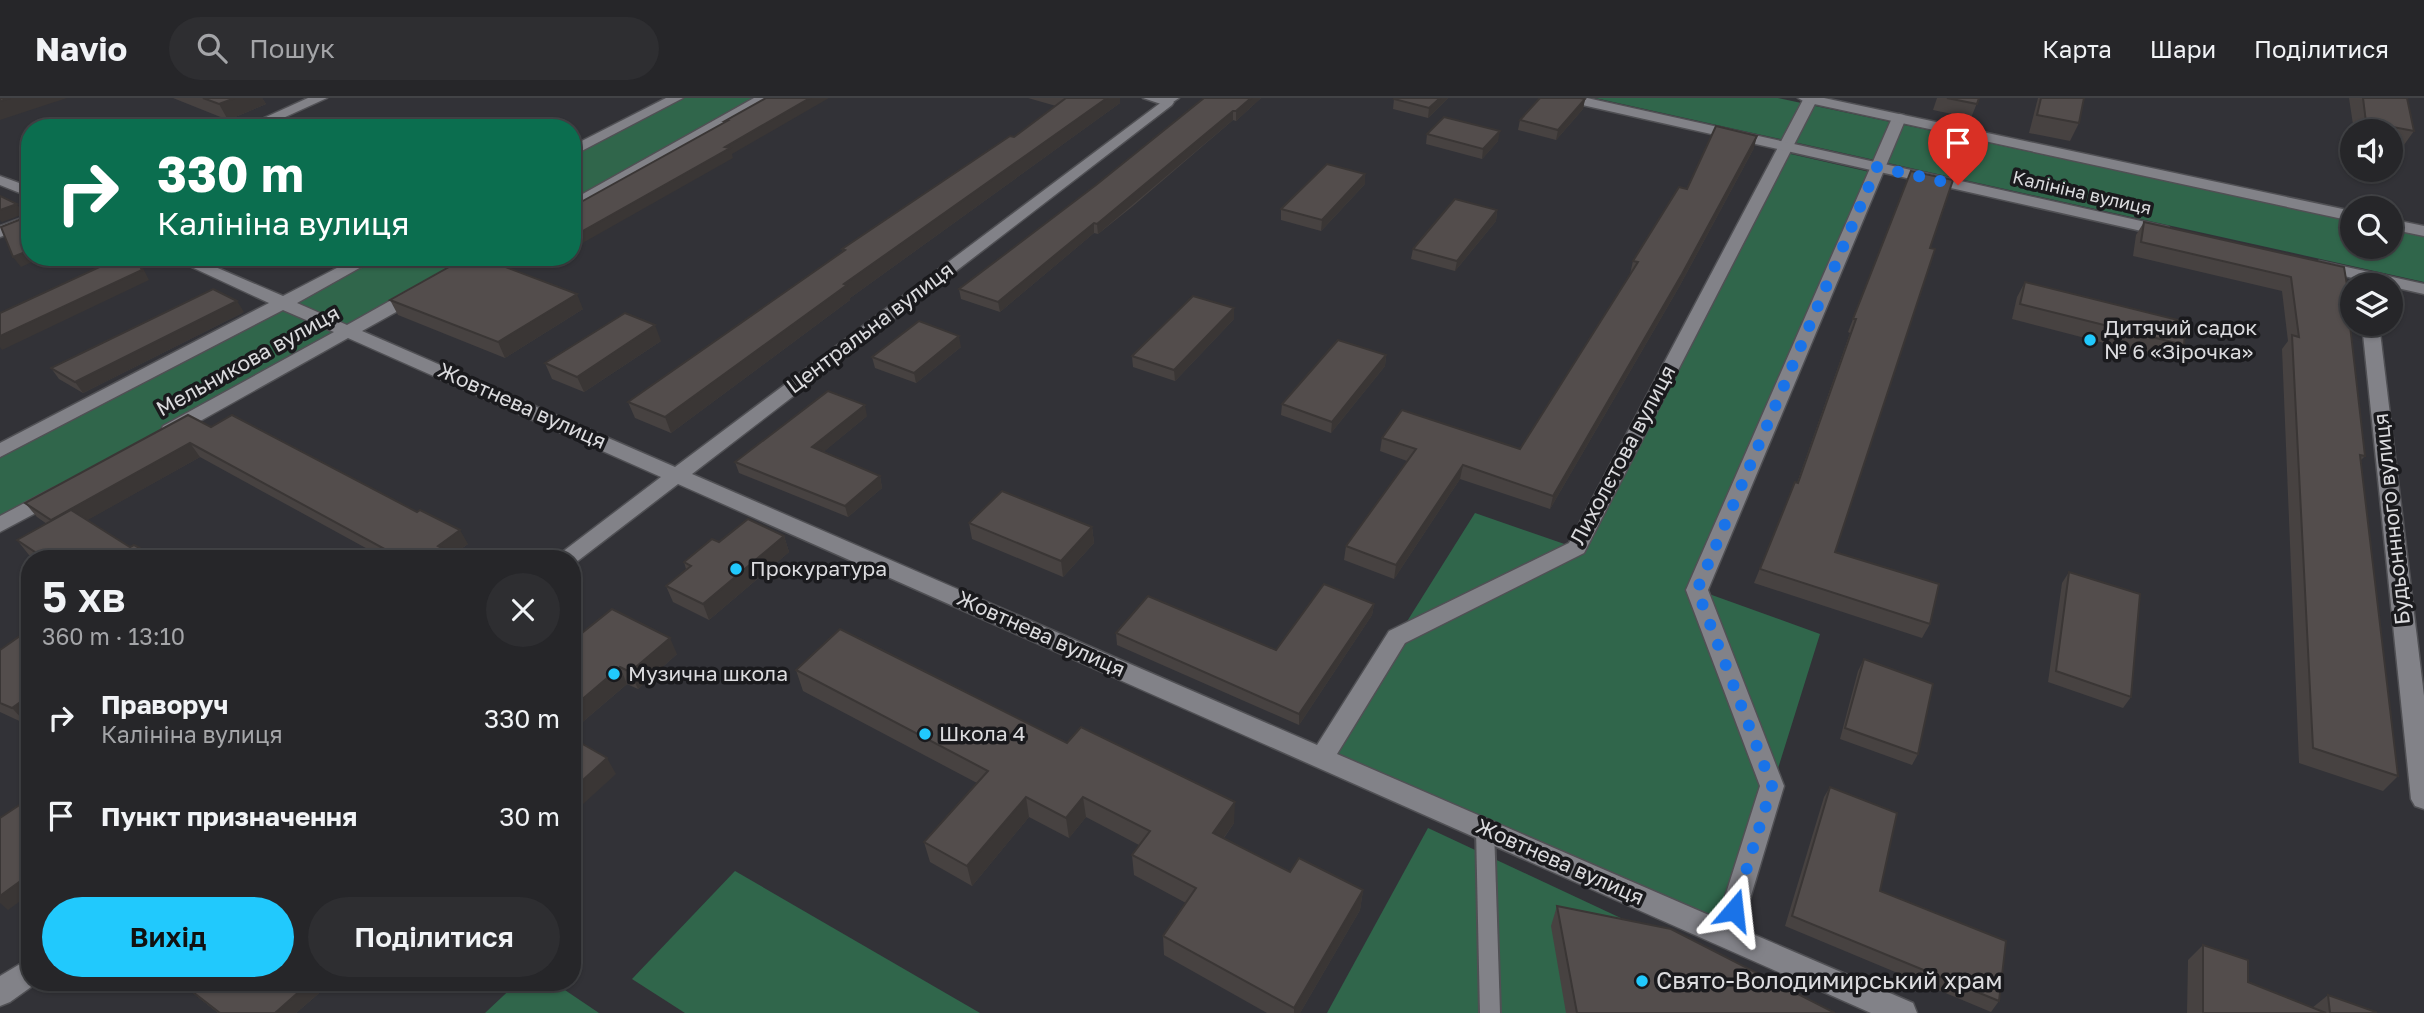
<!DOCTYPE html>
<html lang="uk">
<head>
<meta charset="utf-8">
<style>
  :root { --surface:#262629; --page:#2e2e31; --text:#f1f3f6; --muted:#a4a5a8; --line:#424346; --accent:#21c9fd }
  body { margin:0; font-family:"Golos Text",sans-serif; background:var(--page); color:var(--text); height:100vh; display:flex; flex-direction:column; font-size:26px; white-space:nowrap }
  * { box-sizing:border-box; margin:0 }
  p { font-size:23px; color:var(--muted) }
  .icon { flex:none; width:38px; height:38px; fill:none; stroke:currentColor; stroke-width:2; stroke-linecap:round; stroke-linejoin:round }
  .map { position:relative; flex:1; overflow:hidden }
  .drawer { position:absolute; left:21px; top:452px; width:560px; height:441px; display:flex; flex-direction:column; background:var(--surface); border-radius:28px; box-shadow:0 2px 5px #0004,0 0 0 2px var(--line) }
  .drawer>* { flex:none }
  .top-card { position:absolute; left:21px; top:21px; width:560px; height:147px; border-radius:28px; box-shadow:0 2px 5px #0004,0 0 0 2px var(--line); background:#0b6e4f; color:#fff; overflow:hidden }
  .fabs { position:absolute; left:2340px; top:21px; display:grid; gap:14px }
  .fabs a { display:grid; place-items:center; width:63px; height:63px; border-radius:50%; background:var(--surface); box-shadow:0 2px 5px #0004,0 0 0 2px var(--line); font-size:35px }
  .pin { position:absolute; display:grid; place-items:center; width:60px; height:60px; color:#fff; margin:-72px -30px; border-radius:50% 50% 50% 0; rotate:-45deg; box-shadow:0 0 7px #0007 }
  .pin .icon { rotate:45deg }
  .me { position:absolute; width:77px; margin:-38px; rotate:17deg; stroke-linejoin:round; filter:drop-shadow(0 0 5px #0008) }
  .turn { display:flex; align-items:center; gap:24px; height:147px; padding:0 21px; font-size:32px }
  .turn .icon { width:91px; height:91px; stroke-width:2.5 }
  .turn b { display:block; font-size:49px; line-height:60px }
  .round { display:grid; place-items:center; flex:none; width:74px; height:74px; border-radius:37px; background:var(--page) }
  .overview { display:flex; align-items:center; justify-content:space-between; height:119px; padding:0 21px }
  h1 { font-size:42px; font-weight:600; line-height:52px }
  .button { display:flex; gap:14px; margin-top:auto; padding:14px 21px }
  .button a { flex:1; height:80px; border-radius:42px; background:var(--accent); color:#111; font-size:28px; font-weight:600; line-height:80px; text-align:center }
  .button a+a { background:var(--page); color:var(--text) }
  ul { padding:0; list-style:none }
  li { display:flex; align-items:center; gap:21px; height:98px; padding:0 21px }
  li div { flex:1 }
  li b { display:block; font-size:26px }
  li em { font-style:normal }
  header { display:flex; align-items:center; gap:42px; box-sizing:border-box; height:98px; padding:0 35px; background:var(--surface); border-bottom:2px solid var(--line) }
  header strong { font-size:33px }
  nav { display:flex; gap:38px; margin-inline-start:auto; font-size:24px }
  .search { width:490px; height:63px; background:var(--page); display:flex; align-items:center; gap:18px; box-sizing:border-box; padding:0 24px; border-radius:38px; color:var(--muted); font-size:26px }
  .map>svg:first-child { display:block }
</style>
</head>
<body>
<header>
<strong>Navio</strong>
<div class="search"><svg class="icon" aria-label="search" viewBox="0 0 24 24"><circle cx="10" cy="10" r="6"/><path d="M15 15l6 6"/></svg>Пошук</div>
<nav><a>Карта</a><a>Шари</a><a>Поділитися</a></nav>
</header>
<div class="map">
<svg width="2424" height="915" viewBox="0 0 2424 915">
  <rect width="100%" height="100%" fill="#323237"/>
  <g fill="#30664b">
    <polygon points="676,0 763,0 572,107 572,54"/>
    <polygon points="1595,0 1778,0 2352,123 2352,149 2390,149 2391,131 2424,138 2424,184"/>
    <polygon points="1782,54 1874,75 1698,492 1820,536 1726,837 1322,659 1475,415 1576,450"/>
    <polygon points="371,159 480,159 0,427 0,353"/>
    <polygon points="1428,730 1824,915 1327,915"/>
    <polygon points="735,773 980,915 685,915 632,881"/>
    <polygon points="518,884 553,884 599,915 485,915"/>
  </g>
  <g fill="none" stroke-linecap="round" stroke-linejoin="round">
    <defs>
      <polygon id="lane" points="1485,723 1491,725 1494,730 1500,915 1480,915 1476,730 1479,725"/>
      <g id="street">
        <polygon points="666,0 683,0 572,58 572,48"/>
        <polygon points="754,0 771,0 572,112 572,102"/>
        <polygon points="1167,0 1174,4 1172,7 692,376 1317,647 1389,533 1569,445 1804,0 1818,0 1584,455 1405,545 1337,656 1718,821 1760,688 1686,492 1892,20 1899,16 1904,17 1906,20 1708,492 1784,688 1741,831 1913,905 1917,915 1871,915 678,386 575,465 572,466 572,460 558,460 561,455 661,379 348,240 177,336 163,336 161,332 163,328 334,234 283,212 0,359 0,345 269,205 170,159 192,159 283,198 358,159 379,159 297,205 347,227 411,191 423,191 425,195 423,199 362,233 675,369"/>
        <polygon points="0,78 30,89 30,99 0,87"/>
        <polygon points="2362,226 2379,226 2424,598 2424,711 2415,708 2411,701"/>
        <polygon points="53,390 60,392 63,397 60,402 0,434 0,418"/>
        <polygon points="30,860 30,884 38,884 10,904 0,908 0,878"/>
      </g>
      <g id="secondary">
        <polygon points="308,0 327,0 261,30 242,30"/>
        <polygon points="1143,0 1179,0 1167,8"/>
        <polygon points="1562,0 1587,0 2168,129 2176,134 2168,139 1569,4"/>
        <polygon points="1798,0 1824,0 2352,113 2352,123 1805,4"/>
        <polygon points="30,117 30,128 0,139 0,128"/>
        <polygon points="2390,121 2424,128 2424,138 2390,131"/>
        <polygon points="2319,163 2424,186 2424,196 2313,171 2311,168"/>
      </g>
    </defs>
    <use href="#lane" stroke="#505054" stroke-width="4"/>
    <use href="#street" stroke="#505054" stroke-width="3"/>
    <use href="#secondary" stroke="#505054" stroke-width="3"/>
    <use href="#lane" fill="#828288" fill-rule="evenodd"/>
    <use href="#street" fill="#828288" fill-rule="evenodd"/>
    <use href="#secondary" fill="#828288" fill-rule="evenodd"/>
  </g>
  <g fill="#474241">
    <polygon points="173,0 262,0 266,6 228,22"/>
    <polygon points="1028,0 1120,0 1120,5 850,200 850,202 671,335 635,320 628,304 843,154 842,151 1014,39 1056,8"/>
    <polygon points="1204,0 1261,0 1236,23 1233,22 1133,108 1098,136 1094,135 1000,214 961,201 959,191 1096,87"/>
    <polygon points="1448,0 1428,20 1393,11 1394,1"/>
    <polygon points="1937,0 1979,0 1971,20 1933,12"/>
    <polygon points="2038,0 2084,0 2079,25 2070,43 2029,35"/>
    <polygon points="2349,0 2407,0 2414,33 2401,51 2390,49 2390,33 2354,33"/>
    <polygon points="1585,1 1583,11 1556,42 1518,32 1520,22"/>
    <polygon points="1427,36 1498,43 1482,61 1426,46"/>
    <polygon points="1754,50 1679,189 1550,411 1460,381 1394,481 1344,462 1346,448 1407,363 1380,353 1382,340 1520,351 1630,176 1633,163 1687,91"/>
    <polygon points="1911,73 1930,150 1835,454 1930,526 1922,540 1754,485 1795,384 1797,385 1850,235 1848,234"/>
    <polygon points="1365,86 1321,133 1281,122 1281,111"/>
    <polygon points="1497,112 1496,123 1455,173 1411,161 1413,151"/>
    <polygon points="2144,124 2344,169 2354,228 2350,233 2365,358 2361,362 2398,678 2383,693 2299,665 2282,251 2288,243 2282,193 2133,158 2136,137"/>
    <polygon points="2025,184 2184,247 2174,263 2012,221 2017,199"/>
    <polygon points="390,202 583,211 505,260 398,217"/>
    <polygon points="244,214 83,295 59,281 51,270"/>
    <polygon points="1234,221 1175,283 1133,269 1132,258"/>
    <polygon points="661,243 584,294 552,281 545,265"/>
    <polygon points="961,249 916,285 875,270 872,259"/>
    <polygon points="1386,257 1385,268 1331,335 1281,317 1282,306"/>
    <polygon points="867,318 823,354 880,378 882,390 848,419 739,375 735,364"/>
    <polygon points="211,329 468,446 454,456 462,460 384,460 200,359 87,422 130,449 157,460 35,460 29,457 17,442 47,426 37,419 25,405"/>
    <polygon points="969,425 1092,429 1094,445 1063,479 972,441"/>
    <polygon points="784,438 789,454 709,522 673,504 666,488 686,471 684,464 719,444"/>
    <polygon points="2069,474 2131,599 2123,610 2048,584 2062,485"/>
    <polygon points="1374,506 1372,517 1299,627 1117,547 1116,535 1276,552"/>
    <polygon points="30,542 30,625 28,627 0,614 0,552"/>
    <polygon points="572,543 677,556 638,591 627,586 572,633"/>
    <polygon points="1864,561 1918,656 1912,667 1840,641 1858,573"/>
    <polygon points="796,572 1067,645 1234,725 1224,740 1290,774 1363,792 1360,812 1300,915 1267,915 1164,857 1163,838 1186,805 1134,777 1132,757 1139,747 1086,719 1069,740 1029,719 972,788 930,764 924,744 977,685 803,593"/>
    <polygon points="1830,689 1880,793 1999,903 1991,914 1785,828 1824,699"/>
    <polygon points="1557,808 1835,915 1566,915 1551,828"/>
    <polygon points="2203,847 2248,884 2312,910 2328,897 2376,915 2187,915 2188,862"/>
    <polygon points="179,884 332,884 296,915 218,915"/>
  </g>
  <g fill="#3a3635">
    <polygon points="10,0 67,0 0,22 0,3"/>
    <polygon points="235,0 262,0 266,6 228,22 219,6"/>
    <polygon points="810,0 829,0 732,56 733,60 572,151 572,139"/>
    <polygon points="1107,0 1120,0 1120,5 850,200 850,202 671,335 665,319 844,186"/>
    <polygon points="1251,0 1261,0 1236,23 1236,13"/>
    <polygon points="1440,0 1448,0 1428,20 1429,10"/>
    <polygon points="1585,1 1583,11 1556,42 1558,32"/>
    <polygon points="1233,13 1233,22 1098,136 1097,126"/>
    <polygon points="1500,33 1498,43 1482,61 1483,51"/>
    <polygon points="1757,38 1754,50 1679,189 1550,411 1553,398"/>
    <polygon points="1365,76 1365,86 1321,133 1322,122"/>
    <polygon points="17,106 24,116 2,124 0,122 0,112"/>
    <polygon points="1497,112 1496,123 1455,173 1457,163"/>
    <polygon points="1094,125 1094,135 1000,214 998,204"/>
    <polygon points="30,152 30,159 43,159 21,169 13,159"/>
    <polygon points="136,159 140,164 149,182 2,252 0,249 0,238"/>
    <polygon points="577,196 583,211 505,260 498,244"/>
    <polygon points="237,203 244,214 83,295 75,284"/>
    <polygon points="1234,210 1234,221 1175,283 1174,272"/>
    <polygon points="655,227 661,243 584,294 577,279"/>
    <polygon points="959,238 961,249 916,285 914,275"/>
    <polygon points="1386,257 1385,268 1331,335 1332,324"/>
    <polygon points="865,307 867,318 815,361 812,349"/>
    <polygon points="190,345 200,359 63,436 51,422"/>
    <polygon points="1463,367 1460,381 1394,481 1396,467"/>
    <polygon points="880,378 882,390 848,419 845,408"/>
    <polygon points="1092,429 1094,445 1063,479 1061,463"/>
    <polygon points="460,432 468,446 448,460 438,448"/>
    <polygon points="784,438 789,454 709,522 703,506"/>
    <polygon points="1374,506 1372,517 1299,627 1299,616"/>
    <polygon points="670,540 677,556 638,591 630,574"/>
    <polygon points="620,569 627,586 572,633 572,610"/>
    <polygon points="30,597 30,625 28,627 12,610"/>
    <polygon points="607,660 616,676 572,716 572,692"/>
    <polygon points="1026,699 1029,719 972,788 967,768"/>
    <polygon points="1083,699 1086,719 1069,740 1066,720"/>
    <polygon points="1235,704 1234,725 1213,755 1213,735"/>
    <polygon points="30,776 30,796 8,812 0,805 0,798"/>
    <polygon points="1363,792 1360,812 1300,915 1294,915 1294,910"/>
    <polygon points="310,884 332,884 296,915 275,915"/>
  </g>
  <g fill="#534d4c" stroke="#3a3635" stroke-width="2">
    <polygon points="0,0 10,0 0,3"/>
    <polygon points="203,0 235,0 219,6"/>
    <polygon points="766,0 810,0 725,49 730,50 572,139 572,109 727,23 725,23"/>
    <polygon points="1066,0 1107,0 844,186 847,187 665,319 628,304 845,152 842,151 1010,38 1014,39"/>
    <polygon points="1204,0 1251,0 1236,13 1233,13 1097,126 1094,125 998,204 959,191 1096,87"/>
    <polygon points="1395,0 1440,0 1429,10 1394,1"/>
    <polygon points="1540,0 1580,0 1585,1 1558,32 1520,22"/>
    <polygon points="1947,0 1979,0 1977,6"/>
    <polygon points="2041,0 2084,0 2079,25 2037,17"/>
    <polygon points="2363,0 2407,0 2414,33 2366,24"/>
    <polygon points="1444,19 1500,33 1483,51 1427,36"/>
    <polygon points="124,24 137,30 108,30"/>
    <polygon points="1716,28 1757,38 1682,176 1553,398 1463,367 1396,467 1346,448 1416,351 1382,340 1402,312 1520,351 1638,164 1633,163 1679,89 1687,91"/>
    <polygon points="1327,66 1365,76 1322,122 1281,111"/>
    <polygon points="1911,73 1953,82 1930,150 1935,151 1835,454 1939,486 1930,526 1760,471 1795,384 1798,385 1856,221 1853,221"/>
    <polygon points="0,98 17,106 0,112"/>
    <polygon points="1455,101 1497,112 1457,163 1413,151"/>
    <polygon points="26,110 30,112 30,152 13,159 1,129 24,120"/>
    <polygon points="2144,124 2344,169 2352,217 2352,226 2353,226 2354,228 2350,227 2365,358 2360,357 2398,678 2313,650 2292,237 2299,239 2291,179 2141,144"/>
    <polygon points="121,159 136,159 142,172 0,238 0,215"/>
    <polygon points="467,159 479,159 577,196 498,244 390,202"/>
    <polygon points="2025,184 2186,224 2184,247 2020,206"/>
    <polygon points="213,191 237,203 75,284 51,270"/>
    <polygon points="1193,198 1234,210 1174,272 1132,258"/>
    <polygon points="625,215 655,227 577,279 545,265"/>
    <polygon points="919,223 959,238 914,275 872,259"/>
    <polygon points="1338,242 1386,257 1332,324 1282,306"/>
    <polygon points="828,293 865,307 812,349 880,378 845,408 735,364"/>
    <polygon points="188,317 211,329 232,317 417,414 420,412 460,432 438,448 462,460 401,460 190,345 51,422 25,405"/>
    <polygon points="1002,393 1092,429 1061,463 969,425"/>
    <polygon points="71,412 130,449 134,447 156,459 154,460 55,460 53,459 51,460 44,460 17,442"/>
    <polygon points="748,421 784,438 703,506 666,488 691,468 684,464 712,441 719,444"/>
    <polygon points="2069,474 2140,496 2131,599 2056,573"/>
    <polygon points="1324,486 1374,506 1299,616 1116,535 1148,498 1276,552"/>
    <polygon points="612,511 670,540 630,574 620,569 572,610 572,543"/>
    <polygon points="840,531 1067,645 1081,629 1235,704 1213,735 1290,774 1299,760 1363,792 1294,910 1163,838 1196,790 1132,757 1150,733 1083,699 1066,720 1026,699 967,768 924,744 988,673 796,572"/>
    <polygon points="20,538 30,542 30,597 12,610 0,605 0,552"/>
    <polygon points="1864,561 1933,586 1918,656 1845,630"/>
    <polygon points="572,640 607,660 572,692"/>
    <polygon points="1830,689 1897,715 1880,793 2006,843 1999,903 1792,818"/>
    <polygon points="30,700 30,776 0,798 0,720"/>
    <polygon points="1557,808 1671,831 1835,915 1577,915"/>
    <polygon points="2203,847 2248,862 2248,884 2326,915 2203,915"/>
    <polygon points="180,884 310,884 275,915 220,915"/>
    <polygon points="2328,897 2376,914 2376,915 2330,915"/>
  </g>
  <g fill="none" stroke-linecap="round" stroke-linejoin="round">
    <polyline stroke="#1a73e8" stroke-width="12" stroke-dasharray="0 21.6" points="1734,812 1772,688 1697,492 1877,69 1958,87"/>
  </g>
  <g fill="#21c9fd" stroke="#1a1a1d" stroke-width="2.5">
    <circle cx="2090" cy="242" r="7"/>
    <circle cx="736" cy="471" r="7"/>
    <circle cx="614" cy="576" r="7"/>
    <circle cx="925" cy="636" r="7"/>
    <circle cx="1642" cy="883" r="7"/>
  </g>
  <g text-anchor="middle" stroke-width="7" stroke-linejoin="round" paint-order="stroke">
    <g font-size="18" fill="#dbdbde" stroke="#1a1a1d">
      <text transform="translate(2082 95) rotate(13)" y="6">Калініна вулиця</text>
    </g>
    <g font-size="21" fill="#dbdbde" stroke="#1a1a1d">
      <text transform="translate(870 230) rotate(-37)" y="7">Центральна вулиця</text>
      <text transform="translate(248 263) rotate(-29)" y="7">Мельникова вулиця</text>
      <text transform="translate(522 308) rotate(24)" y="7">Жовтнева вулиця</text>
      <text transform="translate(1623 357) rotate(-62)" y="7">Лихолєтова вулиця</text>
      <text transform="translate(2392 421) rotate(-96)" y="7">Будьоннного вулиця</text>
      <text transform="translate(1041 536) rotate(24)" y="7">Жовтнева вулиця</text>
      <text transform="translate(1560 764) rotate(24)" y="7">Жовтнева вулиця</text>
    </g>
    <g font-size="21" fill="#dbdbde" stroke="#1a1a1d" text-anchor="start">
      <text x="2104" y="237">Дитячий садок<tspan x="2104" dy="24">№ 6 «Зірочка»</tspan></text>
      <text x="750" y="478">Прокуратура</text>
      <text x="628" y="583">Музична школа</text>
      <text x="939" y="643">Школа 4</text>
    </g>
    <g font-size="24" fill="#dbdbde" stroke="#1a1a1d" text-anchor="start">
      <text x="1656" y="891">Свято-Володимирський храм</text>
    </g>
  </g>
</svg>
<div class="fabs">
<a><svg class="icon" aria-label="sound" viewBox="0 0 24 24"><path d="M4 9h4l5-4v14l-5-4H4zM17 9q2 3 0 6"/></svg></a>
<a><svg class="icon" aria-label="search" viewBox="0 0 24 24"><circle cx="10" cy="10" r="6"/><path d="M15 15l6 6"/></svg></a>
<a><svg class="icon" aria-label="layers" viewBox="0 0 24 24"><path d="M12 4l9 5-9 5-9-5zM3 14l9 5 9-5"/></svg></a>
</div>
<div class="pin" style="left:1958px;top:87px;background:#d93025"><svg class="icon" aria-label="arrive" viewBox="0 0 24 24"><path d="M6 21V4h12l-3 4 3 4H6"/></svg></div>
<svg class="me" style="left:1734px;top:812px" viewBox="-20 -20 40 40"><path d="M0-17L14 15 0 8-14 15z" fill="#1a73e8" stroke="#fff" stroke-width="4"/></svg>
<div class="top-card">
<div class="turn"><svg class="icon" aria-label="right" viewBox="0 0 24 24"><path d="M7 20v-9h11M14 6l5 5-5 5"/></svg><div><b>330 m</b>Калініна вулиця</div></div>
</div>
<section class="drawer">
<div class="overview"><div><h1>5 хв</h1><p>360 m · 13:10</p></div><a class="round"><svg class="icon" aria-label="close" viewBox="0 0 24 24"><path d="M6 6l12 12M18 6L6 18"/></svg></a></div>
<ul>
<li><svg class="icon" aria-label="right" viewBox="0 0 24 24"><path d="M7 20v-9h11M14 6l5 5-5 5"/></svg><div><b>Праворуч</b><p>Калініна вулиця</p></div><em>330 m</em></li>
<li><svg class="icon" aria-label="arrive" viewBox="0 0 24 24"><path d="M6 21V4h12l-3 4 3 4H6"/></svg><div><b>Пункт призначення</b></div><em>30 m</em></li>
</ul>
<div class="button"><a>Вихід</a><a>Поділитися</a></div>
</section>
</div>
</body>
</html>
